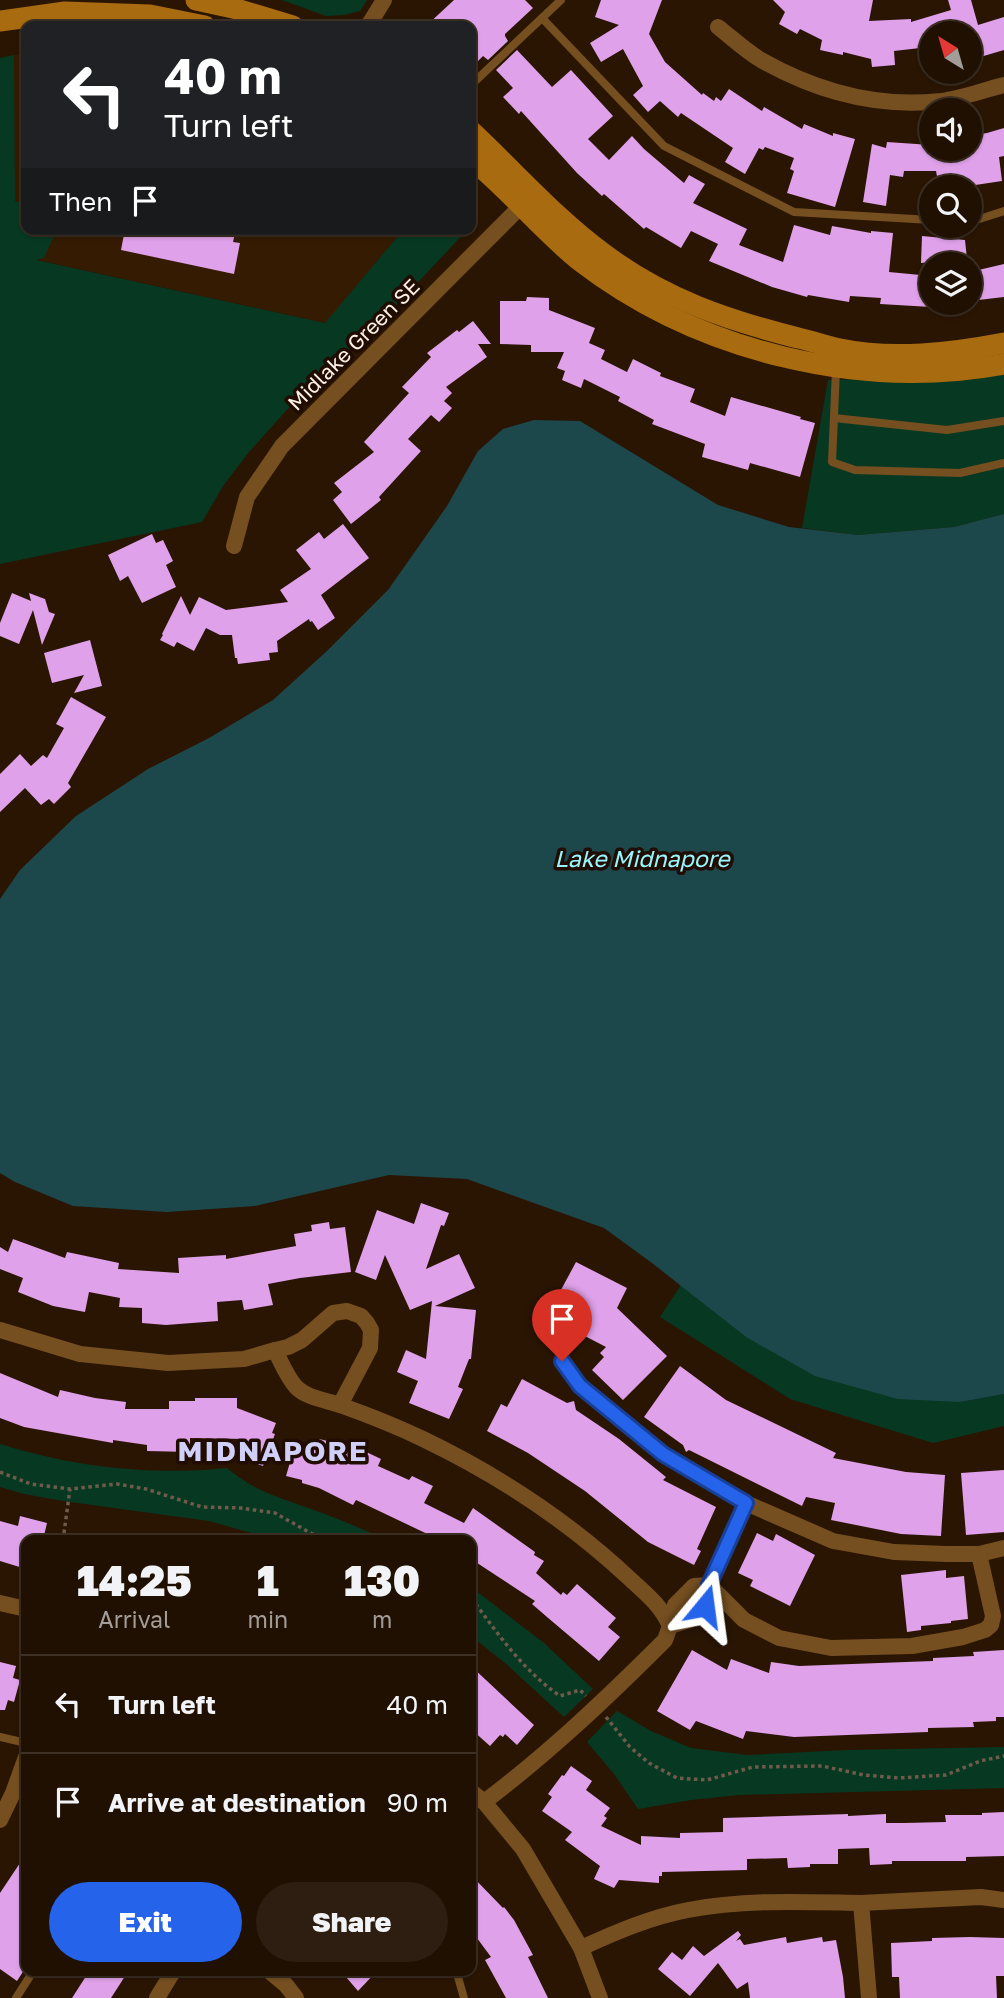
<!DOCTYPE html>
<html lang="en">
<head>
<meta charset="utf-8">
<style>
  :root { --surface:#201002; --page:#2d1e11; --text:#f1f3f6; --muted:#a29d99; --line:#3d3024; --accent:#2563eb }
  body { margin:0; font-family:"Golos Text",sans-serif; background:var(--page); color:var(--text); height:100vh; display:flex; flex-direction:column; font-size:26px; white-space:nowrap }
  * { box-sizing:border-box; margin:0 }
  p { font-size:23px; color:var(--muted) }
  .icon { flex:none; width:38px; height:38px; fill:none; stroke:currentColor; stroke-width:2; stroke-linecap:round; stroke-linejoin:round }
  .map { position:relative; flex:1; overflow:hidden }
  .details { position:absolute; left:21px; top:1535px; width:455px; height:441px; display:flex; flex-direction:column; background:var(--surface); border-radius:14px; box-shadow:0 2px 5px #0004,0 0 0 2px var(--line) }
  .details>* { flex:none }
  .banner { position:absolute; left:21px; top:21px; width:455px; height:214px; border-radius:14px; box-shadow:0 2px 5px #0004,0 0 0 2px var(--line); background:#202124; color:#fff; overflow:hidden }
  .needle { width:46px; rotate:323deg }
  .controls { position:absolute; left:919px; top:21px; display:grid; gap:14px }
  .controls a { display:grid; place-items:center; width:63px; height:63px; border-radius:50%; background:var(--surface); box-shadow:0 2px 5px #0004,0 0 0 2px var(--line); font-size:35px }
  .pin { position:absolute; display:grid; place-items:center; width:60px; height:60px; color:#fff; margin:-72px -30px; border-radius:50% 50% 50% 0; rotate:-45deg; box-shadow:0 0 7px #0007 }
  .pin .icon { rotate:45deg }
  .me { position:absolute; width:77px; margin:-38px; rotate:16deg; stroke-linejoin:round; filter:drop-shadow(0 0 5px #0008) }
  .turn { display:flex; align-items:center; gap:24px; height:147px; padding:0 28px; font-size:32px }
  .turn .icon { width:91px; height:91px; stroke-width:2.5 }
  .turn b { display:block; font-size:49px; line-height:60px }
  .then { display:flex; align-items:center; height:66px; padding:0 28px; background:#0003; gap:14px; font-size:26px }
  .eta { display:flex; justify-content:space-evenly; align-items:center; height:119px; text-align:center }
  .eta b { font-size:42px; font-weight:800; line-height:49px }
  .action { display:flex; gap:14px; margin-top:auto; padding:14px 28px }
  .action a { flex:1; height:80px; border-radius:42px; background:var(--accent); color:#fff; font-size:28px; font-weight:800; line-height:80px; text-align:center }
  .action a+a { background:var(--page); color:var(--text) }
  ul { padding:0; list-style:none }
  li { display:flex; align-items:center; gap:21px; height:98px; padding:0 28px; border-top:2px solid var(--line) }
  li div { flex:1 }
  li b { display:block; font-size:26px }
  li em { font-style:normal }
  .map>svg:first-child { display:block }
</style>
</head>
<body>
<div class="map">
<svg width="1004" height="1998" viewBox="0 0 1004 1998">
  <rect width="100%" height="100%" fill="#2a1503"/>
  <polygon fill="#351b02" points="14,55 26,55 26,229 404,229 326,323 15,255"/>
  <g fill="#073922">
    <polygon points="282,0 367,0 360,11 344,15 326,16"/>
    <polygon points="14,55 15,202 26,201 26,229 57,229 44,258 36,260 325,323 404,229 468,229 393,309 302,393 249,452 223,486 202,522 0,564 0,58"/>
    <polygon points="1004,375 1004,514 954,527 858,535 802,528 828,380"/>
    <polygon points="681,1285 746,1337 960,1402 1004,1394 1004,1426 933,1443 790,1399 660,1317"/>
    <path d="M0 1444C73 1467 151 1476 227 1468 256 1492 276 1496 311 1509 337 1518 362 1529 387 1540H277L209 1521 63 1501 24 1494 0 1487Z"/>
    <polygon points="471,1587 544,1643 593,1689 564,1717 505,1663 471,1636"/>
    <polygon points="617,1711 651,1731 691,1748 747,1755 847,1750 1004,1747 1004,1788 739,1795 691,1800 638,1809 614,1774 587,1742"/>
  </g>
  <polygon fill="#1c484c" points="534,420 580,421 718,505 789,527 858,535 954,527 1004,514 1004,1394 960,1402 898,1399 815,1376 746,1337 652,1263 604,1228 467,1179 389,1175 255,1206 167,1212 73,1206 15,1182 0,1173 0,899 20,870 76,816 148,769 209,738 273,700 328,650 388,590 447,506 478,451 503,429"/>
  <g fill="#dfa1e9">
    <polygon points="454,0 525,0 533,8 505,34 505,36 508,41 488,60 483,56 471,68 471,26 426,26"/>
    <polygon points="601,0 662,0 649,34 665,62 702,95 703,93 714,101 716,97 721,101 729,89 762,111 764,107 802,129 804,124 833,136 833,133 855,139 835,207 787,193 794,171 790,169 794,158 765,147 763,150 759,148 745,174 725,162 733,148 681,113 678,117 660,101 648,112 633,95 643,86 623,49 601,62 590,43 619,25 595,17"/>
    <polygon points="773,0 873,0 869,21 911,19 911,22 951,10 948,0 971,0 978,25 1004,17 1004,50 970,60 970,33 931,33 931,74 927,74 920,48 894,51 895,65 872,67 871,59 843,52 843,55 820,50 822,40 800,29 797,34 779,24 785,12"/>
    <polygon points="517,50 552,87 571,70 613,116 588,139 609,160 632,136 644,149 684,183 689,175 705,184 693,203 747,229 739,245 783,262 794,225 830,235 832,226 871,233 871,231 893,233 889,272 931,276 931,307 880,304 881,298 850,296 849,302 808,295 807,297 772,287 709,261 718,244 691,231 681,248 646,227 644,229 604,194 602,196 577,173 521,111 519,114 503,97 513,88 496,70"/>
    <polygon points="1004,128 1004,156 999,157 1002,181 962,187 939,187 936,171 904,171 903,177 890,175 886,206 863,202 872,144 886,148 887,142 931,145 931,149 970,149 970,136 987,133"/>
    <polygon points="125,229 236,229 233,242 240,243 234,274 121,250"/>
    <polygon points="922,236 965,240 967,259 921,263"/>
    <polygon points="1004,264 1004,297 970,301 970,272"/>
    <polygon points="527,297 549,298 549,310 595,328 589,343 605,350 601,359 627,372 633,359 661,373 660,376 695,389 690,402 725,416 731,397 801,417 800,419 815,423 800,477 750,463 748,470 702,457 705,444 652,424 654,420 618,401 620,397 584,379 581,388 562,380 565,371 557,368 564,352 531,352 531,345 500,344 500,301 526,301"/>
    <polygon points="473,321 491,344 478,344 487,357 446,387 452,393 444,401 452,408 439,422 431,415 408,439 421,451 379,497 381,500 351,524 333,500 342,492 334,483 374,452 364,442 409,393 402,387 431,357 427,353 457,330 459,332"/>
    <polygon points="343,524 369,558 321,595 335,618 318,630 312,621 310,622 309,619 277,641 278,652 269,653 270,660 238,664 237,658 235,658 232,635 220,635 206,628 194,651 177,642 174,647 160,640 163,635 162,634 181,596 190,615 199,597 226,610 288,602 280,590 311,569 296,550 319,532 324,539"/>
    <polygon points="152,534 156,543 163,540 173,561 166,565 176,587 142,603 128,576 120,581 108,555"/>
    <polygon points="12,593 31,601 29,593 45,599 49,612 55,614 42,645 33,610 19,644 0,636 0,623"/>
    <polygon points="90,640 102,686 74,693 84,675 52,683 44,653"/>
    <polygon points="71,697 106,717 68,783 71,787 54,804 49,799 41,805 25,788 0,812 0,774 20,754 31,766 43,755 47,758 64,728 56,724"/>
    <polygon points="421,1203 449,1213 444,1226 441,1225 426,1269 459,1254 475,1288 435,1306 476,1310 471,1359 469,1359 458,1387 463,1389 449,1419 409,1403 418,1381 397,1372 406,1350 426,1359 432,1301 410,1310 385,1255 376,1280 355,1272 377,1210 414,1224"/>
    <polygon points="329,1222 330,1229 345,1227 351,1272 300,1278 268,1284 273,1305 244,1310 242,1300 217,1302 218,1321 166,1325 142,1323 142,1308 119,1307 120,1298 89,1292 85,1312 53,1306 18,1292 23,1278 0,1269 0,1247 8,1252 13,1239 65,1258 67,1252 119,1263 118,1269 179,1273 178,1258 226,1255 226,1259 296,1246 294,1234 312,1231 311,1225"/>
    <polygon points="576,1262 627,1288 617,1308 667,1356 623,1400 592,1370 604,1357 600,1353 606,1347 554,1320 562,1304 555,1301"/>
    <polygon points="680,1366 726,1400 836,1453 833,1458 906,1472 945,1475 941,1536 901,1534 831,1520 835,1503 806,1497 802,1506 689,1450 686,1452 683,1445 644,1417"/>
    <polygon points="0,1373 58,1397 60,1390 95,1398 126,1402 125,1409 169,1409 169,1401 195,1401 195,1398 237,1398 237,1408 276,1423 272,1433 275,1434 263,1466 238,1457 245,1439 190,1438 190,1452 147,1451 147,1445 113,1440 113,1443 24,1427 0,1418"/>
    <polygon points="522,1379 567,1403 574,1401 576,1410 619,1439 666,1477 663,1480 716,1507 697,1549 701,1551 694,1565 648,1542 585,1491 528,1453 487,1431 501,1404 507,1407"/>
    <polygon points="319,1439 358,1448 381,1459 378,1466 409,1480 412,1476 433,1486 424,1503 464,1523 473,1508 535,1552 534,1555 544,1561 536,1573 561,1595 563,1592 567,1595 577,1584 616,1618 608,1627 620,1637 599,1661 547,1617 532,1604 535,1601 471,1559 471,1540 440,1540 356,1500 353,1505 319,1488 302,1483 302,1480 286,1476 296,1442 316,1450"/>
    <polygon points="1004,1470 1004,1532 966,1535 961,1473"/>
    <polygon points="20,1516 47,1523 43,1540 26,1540 26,1569 0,1561 0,1521 18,1526"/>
    <polygon points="757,1533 773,1541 776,1534 815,1555 790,1606 750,1586 753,1580 738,1573"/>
    <polygon points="946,1570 946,1578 964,1576 968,1619 951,1621 951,1623 921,1626 921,1630 907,1632 901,1575"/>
    <polygon points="692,1650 727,1670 731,1659 769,1673 771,1662 799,1666 933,1661 933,1658 974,1656 973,1652 1004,1650 1004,1717 996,1717 996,1721 973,1722 974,1727 928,1728 928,1732 794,1737 746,1731 743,1739 696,1721 690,1730 657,1711"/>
    <polygon points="0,1662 16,1666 13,1678 20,1680 14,1702 8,1700 5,1710 0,1710"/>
    <polygon points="471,1666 534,1725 517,1745 505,1734 503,1737 500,1735 490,1746 471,1729"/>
    <polygon points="571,1766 592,1781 586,1790 610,1808 604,1816 607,1818 601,1826 641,1845 641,1836 680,1838 680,1833 723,1832 723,1818 848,1814 848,1816 886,1814 886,1823 904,1823 946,1822 945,1815 982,1815 982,1813 1004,1812 1004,1856 966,1857 966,1861 892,1861 892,1864 870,1865 869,1848 838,1849 838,1864 810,1864 810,1867 788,1868 787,1858 747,1859 747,1870 662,1872 662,1876 659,1876 659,1883 619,1880 614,1888 594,1879 600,1866 565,1840 572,1832 542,1811 552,1797 548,1794 562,1775 564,1776"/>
    <polygon points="26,1854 26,1967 17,1981 0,1969 0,1893"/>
    <polygon points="471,1875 503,1908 504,1907 514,1920 533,1955 528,1957 548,1998 506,1998 485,1960 491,1957 471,1930"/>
    <polygon points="738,1931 741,1935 736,1941 740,1939 744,1945 786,1937 787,1943 822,1937 823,1942 836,1940 843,1977 845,1998 750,1998 748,1982 737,1989 718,1963 690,1996 658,1969 672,1952 682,1960 693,1946 704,1956"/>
    <polygon points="970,1937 1004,1938 1004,1976 996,1976 997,1998 900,1998 899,1977 892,1977 891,1943 932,1941 932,1938"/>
    <polygon points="90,1970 129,1970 111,1998 72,1998"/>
    <polygon points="340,1970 378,1970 358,1991"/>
  </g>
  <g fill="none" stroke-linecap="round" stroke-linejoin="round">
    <g stroke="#6e5b4c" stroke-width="3.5" stroke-dasharray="3.5 3.5" stroke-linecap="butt">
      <polyline points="0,1472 31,1484 70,1489 117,1484 146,1489 202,1507 241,1508 275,1513 323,1540"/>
      <polyline points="63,1540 70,1489"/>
      <path d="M471 1599 475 1603C501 1638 523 1670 560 1696L580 1690 586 1696"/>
      <polyline points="606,1717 630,1747 649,1763 677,1778 707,1780 753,1767 822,1766 864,1775 899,1778 946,1775 980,1761 1004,1756"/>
    </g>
    <g stroke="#754f20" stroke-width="8">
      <polyline points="542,18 664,146 794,212 931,220"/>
      <polyline points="471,85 561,0"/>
      <polyline points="970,222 1004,211"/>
      <polyline points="836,370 832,462 855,470 960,473 1004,463"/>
      <polyline points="834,418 947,430 1004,421"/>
      <polyline points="0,1737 26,1743"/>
      <polyline points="456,1970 464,1998"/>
      <polyline points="16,1998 34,1970"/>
    </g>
    <g stroke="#754f20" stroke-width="16">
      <polyline points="368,26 384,0"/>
      <path d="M718 27C732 38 746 51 761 60 816 91 878 108 941 101 962 98 984 90 1004 85"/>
      <polyline points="234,546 247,497 282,446 529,198"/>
      <path d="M0 1330 80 1354 168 1363 244 1359 275 1350C281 1362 287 1377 296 1387 307 1398 325 1400 340 1405 368 1415 396 1426 423 1439 498 1475 568 1521 629 1578 646 1594 660 1604 670 1626L665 1640C607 1698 549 1753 484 1802"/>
      <polyline points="275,1350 288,1347 302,1340 333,1313 347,1311 361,1316 367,1323 371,1330 370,1348 340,1405"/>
      <polyline points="562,1361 580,1386 664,1454 746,1503 833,1541 894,1552 947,1554 979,1554 1004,1548"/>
      <polyline points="746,1503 709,1585 705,1606 689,1620 670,1626 675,1605 694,1586 709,1585 744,1620 779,1638 831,1648 912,1646 963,1637 985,1630 991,1625 993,1616 979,1554"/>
      <polyline points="0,1603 26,1609"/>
      <polyline points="471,1791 484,1802 523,1849 581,1948 600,1998"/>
      <polyline points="0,1820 13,1793 26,1757"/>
      <path d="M581 1948C616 1932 651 1917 688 1910 745 1899 804 1902 861 1903"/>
      <polyline points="268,1970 286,1985 296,1998"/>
      <polyline points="157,1998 174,1970"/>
      <polyline points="869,1998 861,1903 981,1897 1004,1900"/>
    </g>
    <g stroke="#a96b0f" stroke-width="21">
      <polyline points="196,0 233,8 293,26"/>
      <polyline points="0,21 65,12 150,15 205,26"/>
      <path d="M471 131C515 172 555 218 604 254 664 299 727 320 798 338 812 341 826 346 840 349 893 360 951 353 1004 343"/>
      <path d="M471 159C510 190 541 230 580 261 697 351 859 391 1004 364"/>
    </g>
  </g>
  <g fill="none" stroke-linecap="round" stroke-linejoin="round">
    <defs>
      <polyline id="route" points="562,1361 580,1386 663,1454 746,1503 709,1585 705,1606"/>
    </defs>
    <use href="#route" stroke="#184099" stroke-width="18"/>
    <use href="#route" stroke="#2563eb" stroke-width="12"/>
  </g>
  <g text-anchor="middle" stroke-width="7" stroke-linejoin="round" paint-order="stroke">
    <g font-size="21" fill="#fef1e8" stroke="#200c00">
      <text transform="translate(354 345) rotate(-45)" y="7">Midlake Green SE</text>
    </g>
    <g font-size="23" font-style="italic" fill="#98f6ff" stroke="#200c00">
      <text x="642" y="867">Lake Midnapore</text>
    </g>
    <g font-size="28" font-weight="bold" letter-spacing="2" fill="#d0cffa" stroke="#200c00">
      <text x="273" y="1461">MIDNAPORE</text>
    </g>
  </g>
</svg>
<div class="controls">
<a><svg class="needle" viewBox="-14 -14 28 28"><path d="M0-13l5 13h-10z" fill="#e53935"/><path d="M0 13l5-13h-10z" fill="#a29d99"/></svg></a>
<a><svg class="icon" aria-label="sound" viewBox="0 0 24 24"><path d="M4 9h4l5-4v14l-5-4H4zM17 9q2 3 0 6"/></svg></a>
<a><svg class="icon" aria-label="search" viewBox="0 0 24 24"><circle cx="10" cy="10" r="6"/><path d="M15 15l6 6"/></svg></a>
<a><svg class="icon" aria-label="layers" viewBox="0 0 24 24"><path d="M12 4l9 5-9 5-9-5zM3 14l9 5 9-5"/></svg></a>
</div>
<div class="pin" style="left:562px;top:1361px;background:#d93025"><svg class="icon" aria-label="arrive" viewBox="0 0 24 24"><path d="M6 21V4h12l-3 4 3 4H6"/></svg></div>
<svg class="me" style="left:705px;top:1606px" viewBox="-20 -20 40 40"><path d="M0-17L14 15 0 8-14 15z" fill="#2563eb" stroke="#fff" stroke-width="4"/></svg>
<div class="banner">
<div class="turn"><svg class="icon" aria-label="left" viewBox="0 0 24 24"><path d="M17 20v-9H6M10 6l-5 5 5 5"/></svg><div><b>40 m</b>Turn left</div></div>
<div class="then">Then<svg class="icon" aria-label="arrive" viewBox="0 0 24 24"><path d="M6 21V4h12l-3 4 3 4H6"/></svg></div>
</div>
<section class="details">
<div class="eta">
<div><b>14:25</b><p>Arrival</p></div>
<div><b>1</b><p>min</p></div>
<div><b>130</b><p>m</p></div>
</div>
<ul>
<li><svg class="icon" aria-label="left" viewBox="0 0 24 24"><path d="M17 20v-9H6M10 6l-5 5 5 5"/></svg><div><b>Turn left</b></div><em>40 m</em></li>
<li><svg class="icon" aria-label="arrive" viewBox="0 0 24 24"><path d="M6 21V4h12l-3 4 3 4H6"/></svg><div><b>Arrive at destination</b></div><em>90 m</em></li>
</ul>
<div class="action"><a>Exit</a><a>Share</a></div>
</section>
</div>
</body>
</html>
